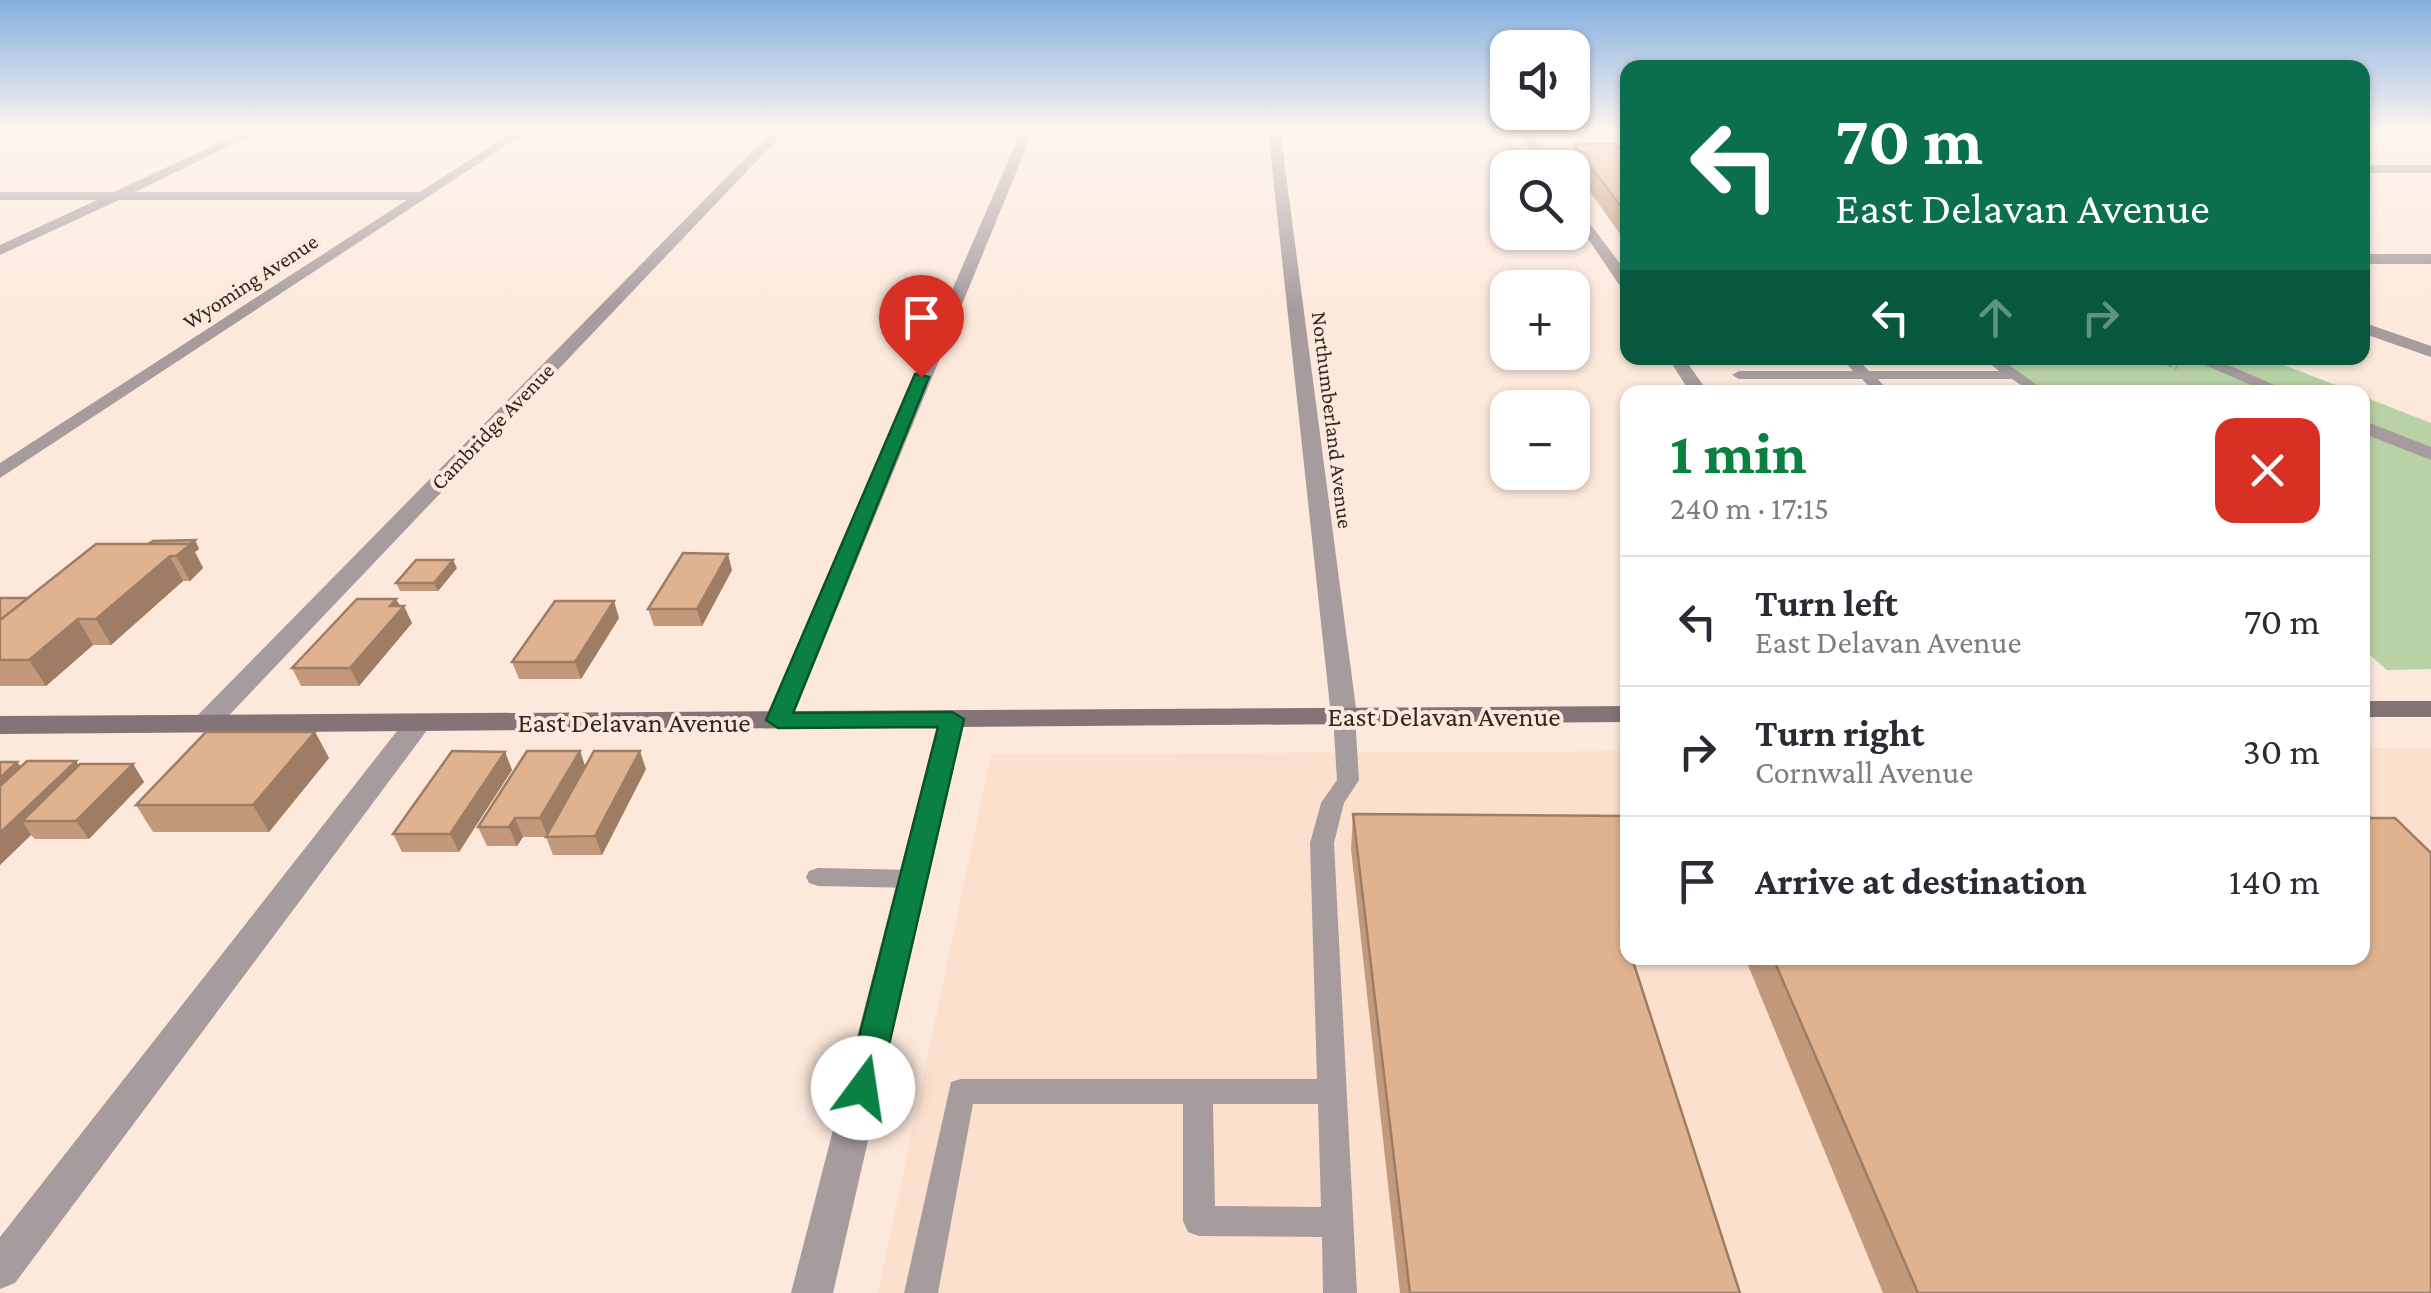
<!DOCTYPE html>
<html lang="en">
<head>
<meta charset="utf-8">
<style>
  :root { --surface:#fff; --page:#f2f2f3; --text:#2b2b33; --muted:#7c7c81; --line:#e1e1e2; --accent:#0b8043 }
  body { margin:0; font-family:"Crimson Pro",serif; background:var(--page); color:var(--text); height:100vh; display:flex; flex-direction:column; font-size:38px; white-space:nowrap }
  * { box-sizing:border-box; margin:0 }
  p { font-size:32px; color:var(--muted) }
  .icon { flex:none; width:55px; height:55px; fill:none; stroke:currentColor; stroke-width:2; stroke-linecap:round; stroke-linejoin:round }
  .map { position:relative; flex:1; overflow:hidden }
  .sheet { position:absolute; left:1620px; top:385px; width:750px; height:580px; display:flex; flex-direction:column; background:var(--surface); border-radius:20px; box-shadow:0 2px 8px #0004 }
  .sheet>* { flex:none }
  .hud { position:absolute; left:1620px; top:60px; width:750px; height:305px; border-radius:20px; box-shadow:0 2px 8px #0004; background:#0b6e4f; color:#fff; overflow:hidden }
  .buttons { position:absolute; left:1490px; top:30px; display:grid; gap:20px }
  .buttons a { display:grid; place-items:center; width:100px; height:100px; border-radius:20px; background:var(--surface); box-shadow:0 2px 8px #0004; font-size:50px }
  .pin { position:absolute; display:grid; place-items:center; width:85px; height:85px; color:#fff; margin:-102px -42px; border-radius:50% 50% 50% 0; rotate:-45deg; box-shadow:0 0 10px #0007 }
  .pin .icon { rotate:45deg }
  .me { position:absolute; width:110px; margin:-55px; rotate:14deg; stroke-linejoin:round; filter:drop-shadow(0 0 8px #0008) }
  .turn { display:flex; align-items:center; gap:35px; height:210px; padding:0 50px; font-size:45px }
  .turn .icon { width:130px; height:130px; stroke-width:2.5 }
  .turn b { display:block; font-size:70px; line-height:85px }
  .lanes { display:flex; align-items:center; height:95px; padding:0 50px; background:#0003; justify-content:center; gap:50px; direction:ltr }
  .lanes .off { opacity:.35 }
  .round { display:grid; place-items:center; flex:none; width:105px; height:105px; border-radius:20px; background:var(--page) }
  .headline { display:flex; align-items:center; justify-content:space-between; height:170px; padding:0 50px }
  h1 { font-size:60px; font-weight:700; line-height:75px; color:var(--accent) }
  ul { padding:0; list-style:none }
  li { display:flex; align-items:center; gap:30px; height:130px; padding:0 50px; border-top:2px solid var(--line) }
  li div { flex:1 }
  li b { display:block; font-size:38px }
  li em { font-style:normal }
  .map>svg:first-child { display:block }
</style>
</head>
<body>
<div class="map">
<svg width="2431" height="1293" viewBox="0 0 2431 1293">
  <rect width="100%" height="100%" fill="#fde9dc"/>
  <polygon fill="#fbe0cd" points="2363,748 2431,748 2431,1293 878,1293 991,754 1627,751 1628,958 2362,958"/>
  <g fill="#b8d1a5">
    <polygon points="1998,358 2265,358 2354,392 2046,392"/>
    <polygon points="2362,396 2431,423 2431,669 2387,670 2363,649"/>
  </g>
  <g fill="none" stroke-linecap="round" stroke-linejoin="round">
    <g stroke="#ae9f95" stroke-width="4" stroke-dasharray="2.5 4" stroke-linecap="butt">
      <polyline points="1619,129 1628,133"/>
      <polyline points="2151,358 2177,368"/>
    </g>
    <g fill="#a69c9e" fill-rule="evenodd">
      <polygon points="1842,358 1856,358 1869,371 1999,371 1983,358 1999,358 2047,392 2031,392 2012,379 1878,379 1889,392 1874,392 1862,379 1739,379 1732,375 1739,371 1853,371"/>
      <polygon points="1697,385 1751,385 1758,389 1755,392 1692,392 1690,389"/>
      <path d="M1344 709 1355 716 1359 780 1344 803 1334 843 1357 1293H1323L1322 1237 1199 1236 1188 1232 1183 1221V1104H973L938 1293H904L951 1082 961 1079H1317L1310 843 1321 803 1337 780 1333 716ZM1213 1104H1318L1321 1207 1215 1206Z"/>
      <polygon points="818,868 914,870 923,873 926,879 923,885 914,888 818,886 809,883 806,877 809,871"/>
    </g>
    <g fill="#a69c9e" fill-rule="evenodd">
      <polygon points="0,129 15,129 0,137"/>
      <polygon points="248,129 264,129 135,192 420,192 517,129 531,129 0,478 0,463 407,200 119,200 0,255 0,245 97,200 0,200 0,192 114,192"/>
      <polygon points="774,129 787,129 215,730 195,730 192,724 195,718"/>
      <polygon points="1022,129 1034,129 791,721 788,727 768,727 765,721"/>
      <polygon points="1268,129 1280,129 1357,716 1344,724 1331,716"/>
      <polygon points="1516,129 1528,129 1554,168 1541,168"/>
      <rect x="2362" y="165" width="69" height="8"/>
      <polygon points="1572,200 1628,274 1628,291 1622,289 1572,215"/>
      <rect x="2362" y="254" width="69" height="10"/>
      <polygon points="2362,322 2431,346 2431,357 2362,333"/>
      <polygon points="1668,358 1684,358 1708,392 1690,392"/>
      <polygon points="2189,358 2212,358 2291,392 2267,392"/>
      <polygon points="2362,420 2431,447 2431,460 2362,433"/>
      <polygon points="952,711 965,719 833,1293 791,1293 939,719"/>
      <polygon points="418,714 431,723 428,729 15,1283 0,1289 0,1237 408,717"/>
    </g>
    <g fill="#847478" fill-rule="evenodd">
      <rect x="2362" y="701" width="69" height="16"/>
      <polygon points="1628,706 1628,722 0,734 0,716"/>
    </g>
  </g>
  <g fill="#c2997b">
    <polygon points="1574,144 1628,148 1628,245 1570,164"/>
    <polygon points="195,540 199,549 195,552 203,568 190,581 183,581 111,645 93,645 46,686 0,686 0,598 28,598 148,544"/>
    <polygon points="457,568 438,591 400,591 396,583"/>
    <polygon points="732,570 702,626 654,626 648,609"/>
    <polygon points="396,599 412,623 359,686 301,686 292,668"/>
    <polygon points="619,618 581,679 519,679 512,662"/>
    <polygon points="315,732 329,758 269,832 153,832 136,805"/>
    <polygon points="580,751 585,766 646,769 602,855 553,855 546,837 523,837 517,846 487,846 478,827"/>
    <polygon points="505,752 512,770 459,852 402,852 393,834"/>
    <polygon points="17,762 21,766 133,764 144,782 89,839 35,839 31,835 0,865"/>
    <polygon points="1353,814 1628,816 1628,958 2362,958 2431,1293 1883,1293 1745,958 1632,958 1740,1293 1400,1293 1351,849"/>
  </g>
  <g fill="#9e7d64">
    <polygon points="195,540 199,549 195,552 203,568 190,581 176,556"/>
    <polygon points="728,554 732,570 702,626 697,609"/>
    <polygon points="170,556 183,581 111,645 96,619"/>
    <polygon points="453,560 457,568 438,591 434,583"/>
    <polygon points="396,599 401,610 404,606 412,623 359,686 350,668 390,606"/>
    <polygon points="614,601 619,618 581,679 575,662"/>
    <polygon points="78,619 93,645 46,686 29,660"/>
    <polygon points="315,732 329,758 269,832 253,805"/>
    <polygon points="580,751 586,769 548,837 540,818"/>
    <polygon points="640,751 646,769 602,855 595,836"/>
    <polygon points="505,752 512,770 459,852 450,834"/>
    <polygon points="76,761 88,779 22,821 31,835 0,865 0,833"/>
    <polygon points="17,762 30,780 0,808 0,778"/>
    <polygon points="133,764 144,782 89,839 76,821"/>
    <polygon points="515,818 523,837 517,846 509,827"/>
  </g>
  <g fill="#e1b28f" stroke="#9e7d64" stroke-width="2.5">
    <polygon points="1574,144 1615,144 1618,148 1628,148 1628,216"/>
    <polygon points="195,540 189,545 191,544 148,544 153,541"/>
    <polygon points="96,544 191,544 176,556 170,556 96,619 78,619 29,660 0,660 0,620"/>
    <polygon points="683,553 728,554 697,609 648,609"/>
    <polygon points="416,560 453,560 434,583 396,583"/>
    <polygon points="0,598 28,598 0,620"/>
    <polygon points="357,599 396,599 390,606 404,606 350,668 292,668"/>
    <polygon points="555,601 614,601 575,662 512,662"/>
    <polygon points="206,732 315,732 253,805 136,805"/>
    <polygon points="452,751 505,752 450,834 393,834"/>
    <polygon points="527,751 580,751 540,818 515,818 509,827 478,827"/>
    <polygon points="594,751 640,751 595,836 546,837"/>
    <polygon points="27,761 76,761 0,833 0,786"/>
    <polygon points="0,762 17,762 0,778"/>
    <polygon points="80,764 133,764 76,821 22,821"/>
    <polygon points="1353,814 1628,816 1628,922 1621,922 1628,943 1628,958 1632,958 1740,1293 1410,1293"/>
    <polygon points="2362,818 2395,818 2431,853 2431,1293 1918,1293 1773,958 2362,958"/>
  </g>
  <linearGradient id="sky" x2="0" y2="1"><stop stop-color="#83afe0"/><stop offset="0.42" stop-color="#fef5ef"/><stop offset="1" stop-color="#fef5ef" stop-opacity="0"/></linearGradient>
  <rect width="2431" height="310" fill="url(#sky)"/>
  <polygon fill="#0b8043" stroke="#07532c" stroke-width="2.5" points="915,374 929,377 793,713 952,712 964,719 879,1088 874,1098 863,1102 851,1098 846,1088 938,727 778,728 766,720"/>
  <g text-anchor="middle" stroke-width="8" stroke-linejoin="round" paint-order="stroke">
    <g font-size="22" fill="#2f2823" stroke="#fde9dc">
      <text transform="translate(250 281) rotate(-33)" y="8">Wyoming Avenue</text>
      <text transform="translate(1333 420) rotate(83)" y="8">Northumberland Avenue</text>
      <text transform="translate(492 426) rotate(-46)" y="8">Cambridge Avenue</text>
    </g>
    <g font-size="28" fill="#2f2823" stroke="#fde9dc">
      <text x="1444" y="726">East Delavan Avenue</text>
      <text x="634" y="732">East Delavan Avenue</text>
    </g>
  </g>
</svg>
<div class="buttons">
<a><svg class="icon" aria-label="sound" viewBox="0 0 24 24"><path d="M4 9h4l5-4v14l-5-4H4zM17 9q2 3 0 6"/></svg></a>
<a><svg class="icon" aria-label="search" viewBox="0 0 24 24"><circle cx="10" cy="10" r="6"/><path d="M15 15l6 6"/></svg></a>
<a>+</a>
<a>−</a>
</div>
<div class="pin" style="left:921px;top:377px;background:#d93025"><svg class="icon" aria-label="arrive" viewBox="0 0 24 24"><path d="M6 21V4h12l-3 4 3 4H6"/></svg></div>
<svg class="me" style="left:863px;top:1088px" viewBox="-20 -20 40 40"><circle r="19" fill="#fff"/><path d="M0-13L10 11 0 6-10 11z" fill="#0b8043"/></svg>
<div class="hud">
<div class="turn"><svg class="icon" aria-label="left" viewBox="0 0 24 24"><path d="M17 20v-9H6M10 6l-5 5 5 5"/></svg><div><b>70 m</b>East Delavan Avenue</div></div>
<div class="lanes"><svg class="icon" aria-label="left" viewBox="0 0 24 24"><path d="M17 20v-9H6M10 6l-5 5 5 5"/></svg><svg class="icon off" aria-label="ahead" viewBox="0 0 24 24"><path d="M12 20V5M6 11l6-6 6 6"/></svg><svg class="icon off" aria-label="right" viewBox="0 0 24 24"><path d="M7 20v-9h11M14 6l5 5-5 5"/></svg></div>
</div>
<section class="sheet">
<div class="headline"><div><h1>1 min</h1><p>240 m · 17:15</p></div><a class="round" style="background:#d93025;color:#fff"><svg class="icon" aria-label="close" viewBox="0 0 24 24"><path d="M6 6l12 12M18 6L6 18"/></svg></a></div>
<ul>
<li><svg class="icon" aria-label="left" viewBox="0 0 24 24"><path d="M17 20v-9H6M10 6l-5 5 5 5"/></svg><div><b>Turn left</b><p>East Delavan Avenue</p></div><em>70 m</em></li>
<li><svg class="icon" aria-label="right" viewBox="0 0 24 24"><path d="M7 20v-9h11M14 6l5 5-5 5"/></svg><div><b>Turn right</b><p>Cornwall Avenue</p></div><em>30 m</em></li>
<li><svg class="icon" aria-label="arrive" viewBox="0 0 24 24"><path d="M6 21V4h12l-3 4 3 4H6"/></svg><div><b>Arrive at destination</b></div><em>140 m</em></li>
</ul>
</section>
</div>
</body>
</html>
